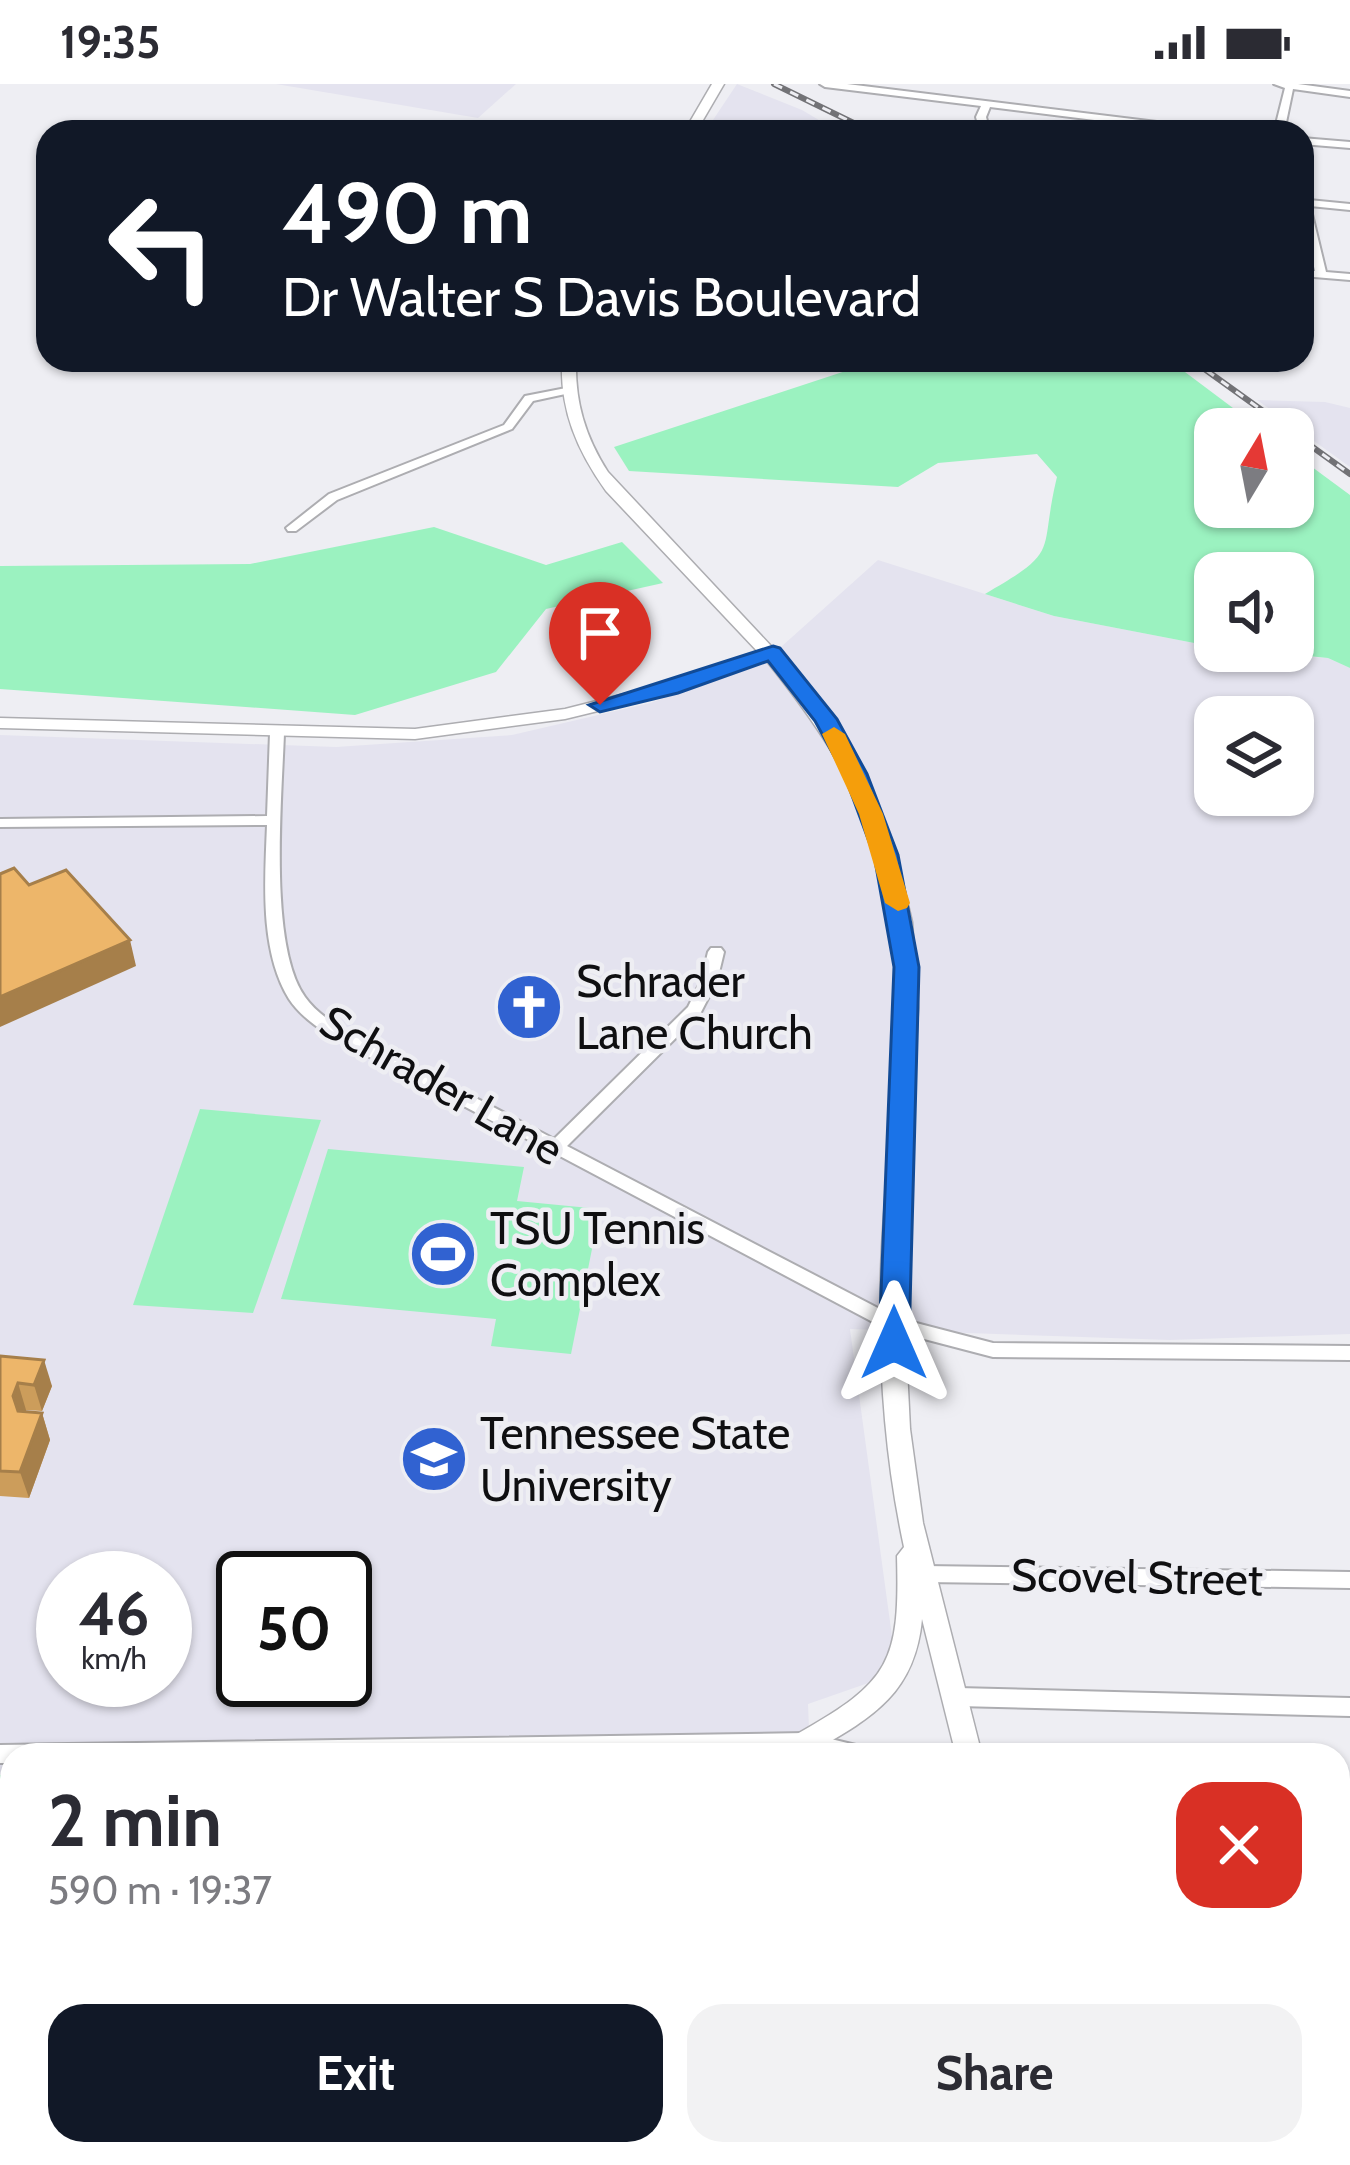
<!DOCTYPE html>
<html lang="en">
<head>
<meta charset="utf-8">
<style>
  :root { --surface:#fff; --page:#f2f2f3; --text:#2b2b33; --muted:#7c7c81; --accent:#111827 }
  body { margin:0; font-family:Cabin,sans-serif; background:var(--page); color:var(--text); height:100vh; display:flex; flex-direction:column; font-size:45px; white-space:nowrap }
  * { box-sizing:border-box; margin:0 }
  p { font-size:39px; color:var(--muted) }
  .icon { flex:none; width:66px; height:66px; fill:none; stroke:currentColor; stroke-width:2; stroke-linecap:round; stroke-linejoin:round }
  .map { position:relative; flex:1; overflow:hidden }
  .drawer { position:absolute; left:0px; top:1659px; width:1350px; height:423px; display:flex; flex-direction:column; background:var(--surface); border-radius:36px 36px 0 0; box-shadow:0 3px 9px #0004 }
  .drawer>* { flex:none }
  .banner { position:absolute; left:36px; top:36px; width:1278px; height:252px; border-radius:36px; box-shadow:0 3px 9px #0004; background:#111827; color:#fff; overflow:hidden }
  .needle { width:78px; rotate:10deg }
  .fabs { position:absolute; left:1194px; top:324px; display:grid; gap:24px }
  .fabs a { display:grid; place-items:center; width:120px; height:120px; border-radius:24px; background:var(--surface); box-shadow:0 3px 9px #0004; font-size:60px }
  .speed { position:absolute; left:36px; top:1467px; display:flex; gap:24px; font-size:60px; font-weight:700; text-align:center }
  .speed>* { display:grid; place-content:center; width:156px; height:156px; border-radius:50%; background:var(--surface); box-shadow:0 3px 9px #0004; line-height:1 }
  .speed small { font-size:30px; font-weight:400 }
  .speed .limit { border:6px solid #111; border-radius:18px; background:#fff; color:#111 }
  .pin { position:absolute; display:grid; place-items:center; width:102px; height:102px; color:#fff; margin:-123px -51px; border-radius:50% 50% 50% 0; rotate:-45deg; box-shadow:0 0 12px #0007 }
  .pin .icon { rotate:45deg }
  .me { position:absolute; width:132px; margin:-66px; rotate:0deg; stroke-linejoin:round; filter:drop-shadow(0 0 9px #0008) }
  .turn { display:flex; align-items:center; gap:42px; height:252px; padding:0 48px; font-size:54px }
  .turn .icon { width:156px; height:156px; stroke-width:2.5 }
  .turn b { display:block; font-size:84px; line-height:102px }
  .round { display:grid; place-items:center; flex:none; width:126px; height:126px; border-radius:36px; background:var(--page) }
  .head { display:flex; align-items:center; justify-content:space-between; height:204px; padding:0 48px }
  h1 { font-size:72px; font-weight:700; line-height:90px }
  .cta { display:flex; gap:24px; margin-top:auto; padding:24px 48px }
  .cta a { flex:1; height:138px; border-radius:36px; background:var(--accent); color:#fff; font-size:48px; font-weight:700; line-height:138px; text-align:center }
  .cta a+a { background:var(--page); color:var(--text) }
  .status { display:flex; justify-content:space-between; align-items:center; height:84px; padding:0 60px; background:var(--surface); direction:ltr }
  .status svg { height:33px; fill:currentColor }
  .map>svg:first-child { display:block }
</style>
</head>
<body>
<div class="status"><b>19:35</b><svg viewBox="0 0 49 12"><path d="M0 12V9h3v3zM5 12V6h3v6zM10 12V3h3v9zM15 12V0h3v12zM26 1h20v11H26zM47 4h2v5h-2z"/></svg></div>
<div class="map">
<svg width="1350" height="2081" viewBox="0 0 1350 2081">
  <rect width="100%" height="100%" fill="#eeeef3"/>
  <g fill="#e4e3ef" fill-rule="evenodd">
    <polygon points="276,0 516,0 478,34"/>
    <polygon points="737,0 802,26 839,48 705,48"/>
    <polygon points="1257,316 1325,318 1350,324 1350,383"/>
    <path d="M878 476 1054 532 1215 563V567L1328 574 1350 584V1250L1170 1256 850 1245 897 1589 808 1620 810 1671H12V2070H832L833 2081H0V651L336 663 512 651 650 619 761 581ZM1215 633H1293V711H1215ZM63 1494H165V1596H63ZM243 1494H345V1596H243Z"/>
  </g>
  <g fill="#9bf2c0">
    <path d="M879 276H1169L1261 345H1215V423H1293V369L1350 411V584L1328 574 1257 567H1293V489H1215V563L1054 532 985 510C1063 465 1038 471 1057 393L1037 370 938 379 898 403 629 387 614 363Z"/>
    <polygon points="434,443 546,481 622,458 663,499 546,525 496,588 355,631 0,605 0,482 250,480"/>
    <polygon points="200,1025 321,1036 253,1229 133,1221"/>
    <polygon points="328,1065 524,1083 517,1117 600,1125 571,1270 491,1262 496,1235 281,1215"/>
    <polygon points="0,1691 12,1691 12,2070 590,2070 689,2081 0,2081"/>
  </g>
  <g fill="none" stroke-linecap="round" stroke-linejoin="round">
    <defs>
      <g id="minor">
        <polygon points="820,0 847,0 1214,45 1219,48 1191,48 990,23 986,33 990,48 980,48 976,33 981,22 825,3"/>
        <polygon points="1274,0 1298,0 1350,7 1350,13 1293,5 1284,48 1274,48 1285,4"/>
        <polygon points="1302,54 1350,58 1350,64 1302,60"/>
        <polygon points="1302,105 1307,108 1309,116 1350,120 1350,126 1310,122 1326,188 1350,190 1350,196 1302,192 1302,186 1315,187 1302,130"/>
        <polygon points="566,304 570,305 570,309 533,317 512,345 337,416 296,447 288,447 286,444 329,410 504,341 525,312"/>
        <path d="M277 645 284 649C282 712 268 862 305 913 325 942 375 961 406 978 455 1003 505 1029 554 1055L688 923 701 897 708 868 711 864H721L724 868 717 897 700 930 567 1062 897 1234 993 1259 1350 1262V1276L993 1273 886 1245 556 1070 548 1069 546 1065C499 1041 452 1016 405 991 370 972 311 949 289 915 259 866 265 795 267 741L0 743V735L267 732 270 649Z"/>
        <polygon points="924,1482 1350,1488 1350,1504 924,1498 917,1496 914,1490 917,1484"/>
        <polygon points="958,1604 1350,1614 1350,1632 958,1622 951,1619 948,1613 951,1607"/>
        <polygon points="806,1649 860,1662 867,1664 870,1671 821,1671 806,1667 562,1671 12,1671 12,1679 0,1679 0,1661"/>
      </g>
      <g id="major">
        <polygon points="712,0 724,0 696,48 684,48"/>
        <path d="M562 276H576C575 318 585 352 608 388L772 563 779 564V571L824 628 865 694 894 762 912 838 918 924 903 1202 910 1345 923 1439 982 1671H956L922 1535C915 1608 874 1633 815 1666L806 1670 797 1666 793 1658 797 1650C890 1598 900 1578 897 1472L904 1463C883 1365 877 1264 882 1163 889 1030 915 895 876 764 855 694 811 632 766 576L676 608 565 635 415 655 0 644V634L415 645 565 625 664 600 758 568 606 407C577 366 560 327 562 276Z"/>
        <rect x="1338" y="1788" width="12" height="26"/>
        <polygon points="1003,2070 1033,2070 1034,2081 1004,2081"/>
      </g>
    </defs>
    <use href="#minor" stroke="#adadb1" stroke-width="4"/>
    <use href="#major" stroke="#adadb1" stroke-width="3"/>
    <use href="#minor" fill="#fff" fill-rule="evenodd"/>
    <use href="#major" fill="#fff" fill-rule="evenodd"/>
    <defs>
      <g id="rail">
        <polyline points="774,0 872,48"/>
        <polyline points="1192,276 1288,345"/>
        <polyline points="1293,349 1350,390"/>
      </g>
    </defs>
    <use href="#rail" stroke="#727276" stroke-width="6"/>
    <use href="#rail" stroke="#eeeef3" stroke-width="3" stroke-dasharray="9" stroke-linecap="butt"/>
  </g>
  <polygon fill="#cc9d5b" points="0,1272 52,1302 42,1327 26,1326 26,1328 42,1329 50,1356 29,1414 0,1412"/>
  <g fill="#a67f4a">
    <polygon points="130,856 136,882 0,943 0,913"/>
    <polygon points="44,1276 52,1302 42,1327 34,1301"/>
    <polygon points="18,1299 26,1326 22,1339 13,1312"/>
    <polygon points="42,1329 50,1356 29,1414 20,1388"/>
  </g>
  <g fill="#edb66a" stroke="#a67f4a" stroke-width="3">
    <polygon points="14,784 29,801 66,786 130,856 0,913 0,790"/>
    <polygon points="0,1272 44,1276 34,1301 18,1299 13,1312 18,1327 42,1329 20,1388 0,1387"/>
    <rect x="870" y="2070" width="70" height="11"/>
  </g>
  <polygon fill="#1a73e8" stroke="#114b97" stroke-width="3" points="773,562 780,564 837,635 867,690 898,771 919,883 909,1259 904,1268 883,1268 879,1259 894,883 874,771 844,690 815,637 768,577 678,609 600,628 589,621"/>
  <polygon fill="#f59e0b" points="834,643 845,650 883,730 910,819 907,824 898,827 885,819 859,730 822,650"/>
  <defs>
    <symbol id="church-disc" viewBox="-11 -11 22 22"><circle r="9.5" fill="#3162d1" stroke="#eeeef3"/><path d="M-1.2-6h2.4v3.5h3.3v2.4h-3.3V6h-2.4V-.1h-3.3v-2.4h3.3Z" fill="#fff"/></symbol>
    <symbol id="stadium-disc" viewBox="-11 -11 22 22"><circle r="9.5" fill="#3162d1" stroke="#eeeef3"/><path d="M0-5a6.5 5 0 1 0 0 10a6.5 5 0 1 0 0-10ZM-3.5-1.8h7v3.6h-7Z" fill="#fff"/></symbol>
    <symbol id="university-disc" viewBox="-11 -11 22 22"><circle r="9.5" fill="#3162d1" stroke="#eeeef3"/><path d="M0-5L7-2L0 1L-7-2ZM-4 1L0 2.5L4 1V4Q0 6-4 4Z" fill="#fff"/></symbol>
  </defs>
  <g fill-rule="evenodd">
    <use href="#church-disc" x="491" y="885" width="76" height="76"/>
    <use href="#stadium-disc" x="405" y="1132" width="76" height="76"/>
    <use href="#university-disc" x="396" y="1337" width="76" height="76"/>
  </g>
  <g text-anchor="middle" stroke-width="9" stroke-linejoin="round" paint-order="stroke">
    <g font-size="45" fill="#0f0f11" stroke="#eeeef3" text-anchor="start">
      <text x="576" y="913">Schrader<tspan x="576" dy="52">Lane Church</tspan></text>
      <text x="490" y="1160">TSU Tennis<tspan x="490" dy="52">Complex</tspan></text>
      <text x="480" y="1365">Tennessee State<tspan x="480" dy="52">University</tspan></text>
    </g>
    <g font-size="45" fill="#0f0f11" stroke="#eeeef3">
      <text transform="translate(442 1001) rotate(30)" y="16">Schrader Lane</text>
      <text transform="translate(1137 1493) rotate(1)" y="16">Scovel Street</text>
    </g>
  </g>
</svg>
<div class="fabs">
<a><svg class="needle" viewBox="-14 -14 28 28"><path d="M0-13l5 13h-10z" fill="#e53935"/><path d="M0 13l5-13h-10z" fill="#7c7c81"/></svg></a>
<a><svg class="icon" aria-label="sound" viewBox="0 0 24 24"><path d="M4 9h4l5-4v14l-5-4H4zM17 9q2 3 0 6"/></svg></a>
<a><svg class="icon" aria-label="layers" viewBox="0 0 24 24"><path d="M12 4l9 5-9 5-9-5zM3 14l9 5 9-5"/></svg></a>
</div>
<div class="speed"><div>46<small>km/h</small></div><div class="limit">50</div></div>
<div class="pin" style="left:600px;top:621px;background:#d93025"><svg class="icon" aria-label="arrive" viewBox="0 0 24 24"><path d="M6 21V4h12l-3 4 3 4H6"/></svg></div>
<svg class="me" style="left:894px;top:1259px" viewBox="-20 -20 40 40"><path d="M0-17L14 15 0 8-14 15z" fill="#1a73e8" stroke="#fff" stroke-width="4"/></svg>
<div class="banner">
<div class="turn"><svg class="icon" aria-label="left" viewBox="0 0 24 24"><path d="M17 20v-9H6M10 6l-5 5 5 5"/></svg><div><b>490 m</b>Dr Walter S Davis Boulevard</div></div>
</div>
<section class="drawer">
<div class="head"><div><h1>2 min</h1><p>590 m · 19:37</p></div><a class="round" style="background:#d93025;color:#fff"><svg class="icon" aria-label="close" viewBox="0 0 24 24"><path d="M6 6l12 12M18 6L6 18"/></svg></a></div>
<div class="cta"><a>Exit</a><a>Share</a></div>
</section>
</div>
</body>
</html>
